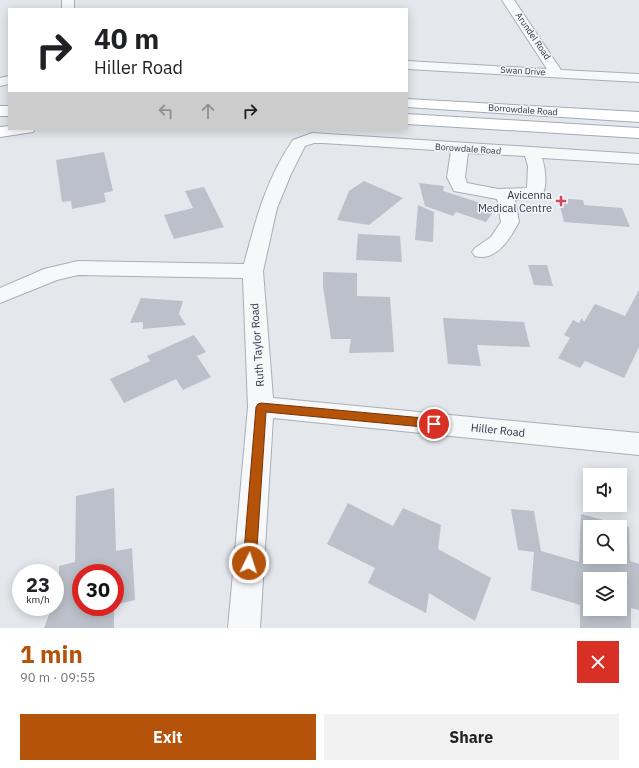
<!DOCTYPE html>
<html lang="en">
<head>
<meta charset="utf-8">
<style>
  :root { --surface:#fff; --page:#f2f2f2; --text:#202124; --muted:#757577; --accent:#b45309 }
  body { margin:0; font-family:"IBM Plex Sans",sans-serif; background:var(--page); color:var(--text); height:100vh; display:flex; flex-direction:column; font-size:15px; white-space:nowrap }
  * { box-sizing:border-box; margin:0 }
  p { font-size:13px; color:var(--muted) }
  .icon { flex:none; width:22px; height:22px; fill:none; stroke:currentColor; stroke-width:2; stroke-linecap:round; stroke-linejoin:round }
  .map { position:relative; height:628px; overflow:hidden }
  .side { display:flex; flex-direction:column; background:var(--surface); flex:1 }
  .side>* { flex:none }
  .banner { position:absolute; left:8px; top:8px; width:400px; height:122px; border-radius:0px; box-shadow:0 2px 10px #0003; background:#fff; color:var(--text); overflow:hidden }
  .controls { position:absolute; left:583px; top:468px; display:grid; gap:8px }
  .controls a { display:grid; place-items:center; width:44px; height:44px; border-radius:0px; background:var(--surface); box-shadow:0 2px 10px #0003; font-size:20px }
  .speed { position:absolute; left:12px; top:564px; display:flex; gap:8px; font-size:20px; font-weight:700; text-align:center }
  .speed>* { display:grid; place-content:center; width:52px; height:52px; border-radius:50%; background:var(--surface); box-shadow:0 2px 10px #0003; line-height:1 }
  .speed small { font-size:10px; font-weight:400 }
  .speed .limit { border:6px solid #d22; background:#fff; color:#111 }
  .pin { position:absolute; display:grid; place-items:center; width:34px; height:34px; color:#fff; margin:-17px; border:2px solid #fff; border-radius:50%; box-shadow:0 1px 4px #0007 }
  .me { position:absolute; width:44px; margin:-22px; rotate:4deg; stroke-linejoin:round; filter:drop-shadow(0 0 3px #0008) }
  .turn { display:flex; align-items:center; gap:14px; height:84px; padding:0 20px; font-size:18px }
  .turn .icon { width:52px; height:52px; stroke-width:2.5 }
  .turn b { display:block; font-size:28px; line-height:34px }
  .lanes { display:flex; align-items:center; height:38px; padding:0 20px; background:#0003; justify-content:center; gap:20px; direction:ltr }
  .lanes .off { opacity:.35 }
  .round { display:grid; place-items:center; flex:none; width:42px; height:42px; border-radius:0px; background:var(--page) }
  .overview { display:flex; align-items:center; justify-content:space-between; height:68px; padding:0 20px }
  h1 { font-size:24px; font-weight:700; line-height:30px; color:var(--accent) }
  .cta { display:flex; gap:8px; margin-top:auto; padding:8px 20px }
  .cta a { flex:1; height:46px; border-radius:0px; background:var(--accent); color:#fff; font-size:16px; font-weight:700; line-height:46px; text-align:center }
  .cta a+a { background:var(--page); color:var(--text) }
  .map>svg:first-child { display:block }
</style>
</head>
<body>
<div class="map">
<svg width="639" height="628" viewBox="0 0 639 628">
  <rect width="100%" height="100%" fill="#e4e7ec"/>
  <g fill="#bbc0ca" fill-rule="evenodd">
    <polygon points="104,152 113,191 104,193 106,202 72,209 71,201 62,202 56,160"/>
    <polygon points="364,181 403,198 369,225 337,220 349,191"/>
    <polygon points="419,183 444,186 443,191 496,208 486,222 456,212 453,216 425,206"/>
    <polygon points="204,187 224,227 174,239 164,215 193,208 185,191"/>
    <polygon points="558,198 583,200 584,205 622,208 630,227 564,222"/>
    <polygon points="418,205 434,212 433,242 415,240"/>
    <polygon points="358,234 400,236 402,262 356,260"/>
    <polygon points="528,265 547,265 553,286 534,285"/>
    <polygon points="323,272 357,273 357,296 390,297 394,352 349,353 351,339 331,339 323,287"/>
    <polygon points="639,290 639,347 624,378 585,361 580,368 558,358 570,338 564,335 573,320 579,323 582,318 584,322 595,304 625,316"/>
    <polygon points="141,298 183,301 179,314 186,325 143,329 143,322 130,323"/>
    <polygon points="443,318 524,322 530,347 477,345 481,366 448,364"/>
    <polygon points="194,335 206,352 197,356 211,377 183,390 176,379 124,403 110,379 150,361 147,356"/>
    <polygon points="114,488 116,551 132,548 135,600 115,605 115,573 81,573 81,607 114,607 114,628 44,628 52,607 55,607 55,600 59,590 59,566 75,562 76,496"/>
    <polygon points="348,503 393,526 403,508 441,525 438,549 491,578 475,621 429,593 426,613 368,583 375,568 327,544"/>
    <path d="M511 509 534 511 541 551 579 562 581 514 629 527 630 561 639 564V610L631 608V628H580V605L531 590 534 552 518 550ZM590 527H620V557H590ZM590 579H620V609H590Z"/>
  </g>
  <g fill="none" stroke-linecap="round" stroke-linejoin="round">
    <defs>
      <g id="minor">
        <rect x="62" y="0" width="12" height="9"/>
        <polygon points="502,0 514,0 561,70 639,74 639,82 407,69 407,61 547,69"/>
        <polygon points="9,76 9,84 0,86 0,78"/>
        <path d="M312 133 639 154V164L542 158C545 167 548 186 542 195L515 200 519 222C510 238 497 262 475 256L472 252 475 248 491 237 501 222 497 199 454 191 447 177 451 151 323 143H314L305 146 291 174 277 208 263 271 273 398 639 433V455L273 418 260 628H228L248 407 243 278 78 275 57 280 0 303V288L44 269 78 261 244 264C256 219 266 179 293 140ZM468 153 525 156 528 166 527 188 498 189 467 183 465 177Z"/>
      </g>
      <g id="major">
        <polygon points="407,99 639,112 639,122 407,107"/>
        <rect x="0" y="106" width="9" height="10"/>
        <polygon points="407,114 639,128 639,138 407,124"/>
        <polygon points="9,126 9,129 35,129 33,132 0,137 0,127"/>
      </g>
    </defs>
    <use href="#minor" stroke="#a9aeb7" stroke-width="2"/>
    <use href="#major" stroke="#a3abb8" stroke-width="2"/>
    <use href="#minor" fill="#f7f8fa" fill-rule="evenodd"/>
    <use href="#major" fill="#fff" fill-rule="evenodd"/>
  </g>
  <polygon fill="#b45309" stroke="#753606" points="261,403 434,419 438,421 440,424 438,427 434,428 266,412 256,563 254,567 249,569 245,567 243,563 256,407 258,404"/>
  <path fill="#d1495b" stroke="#f4f6f9" stroke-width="1.5" d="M559 195h4v4h4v4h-4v4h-4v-4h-4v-4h4z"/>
  <g text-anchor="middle" stroke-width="3" stroke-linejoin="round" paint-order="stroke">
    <g font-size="9" fill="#2b3445" stroke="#f4f6f9">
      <text transform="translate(533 36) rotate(56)" y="3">Arundel Road</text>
      <text transform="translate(523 71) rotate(3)" y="3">Swan Drive</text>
      <text transform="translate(523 110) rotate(4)" y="3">Borrowdale Road</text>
      <text transform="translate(468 149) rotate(4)" y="3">Borowdale Road</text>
    </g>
    <g font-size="11" fill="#2b3445" stroke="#f4f6f9" text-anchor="end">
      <text x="552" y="199">Avicenna<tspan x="552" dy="13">Medical Centre</tspan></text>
    </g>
    <g font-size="11" fill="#2b3445" stroke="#f4f6f9">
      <text transform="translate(257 345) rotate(-94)" y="4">Ruth Taylor Road</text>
      <text transform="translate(498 430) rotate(6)" y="4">Hiller Road</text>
    </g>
  </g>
</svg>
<div class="controls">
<a><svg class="icon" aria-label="sound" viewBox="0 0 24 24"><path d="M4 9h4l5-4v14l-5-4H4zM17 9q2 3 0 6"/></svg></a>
<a><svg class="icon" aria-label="search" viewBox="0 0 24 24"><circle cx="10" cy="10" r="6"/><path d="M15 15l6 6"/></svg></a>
<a><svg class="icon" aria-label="layers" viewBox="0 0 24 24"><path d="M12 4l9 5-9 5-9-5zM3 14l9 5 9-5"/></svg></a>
</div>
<div class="speed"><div>23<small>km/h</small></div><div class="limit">30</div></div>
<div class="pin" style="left:434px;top:424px;background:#d93025"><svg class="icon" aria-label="arrive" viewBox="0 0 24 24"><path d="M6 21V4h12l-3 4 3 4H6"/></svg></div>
<svg class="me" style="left:249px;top:563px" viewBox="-20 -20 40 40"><circle r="17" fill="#b45309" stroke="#fff" stroke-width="3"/><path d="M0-11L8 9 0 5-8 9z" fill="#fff"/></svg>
<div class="banner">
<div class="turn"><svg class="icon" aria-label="right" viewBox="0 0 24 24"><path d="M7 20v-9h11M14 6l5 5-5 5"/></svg><div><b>40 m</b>Hiller Road</div></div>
<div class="lanes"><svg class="icon off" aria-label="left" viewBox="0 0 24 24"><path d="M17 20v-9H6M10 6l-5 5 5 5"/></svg><svg class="icon off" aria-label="ahead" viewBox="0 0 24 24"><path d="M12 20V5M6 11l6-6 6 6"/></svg><svg class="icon" aria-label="right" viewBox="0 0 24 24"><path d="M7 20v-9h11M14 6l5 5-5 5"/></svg></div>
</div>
</div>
<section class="side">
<div class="overview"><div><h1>1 min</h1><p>90 m · 09:55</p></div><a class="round" style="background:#d93025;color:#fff"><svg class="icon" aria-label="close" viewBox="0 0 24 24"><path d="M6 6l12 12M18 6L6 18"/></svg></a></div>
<div class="cta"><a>Exit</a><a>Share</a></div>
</section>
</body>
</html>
